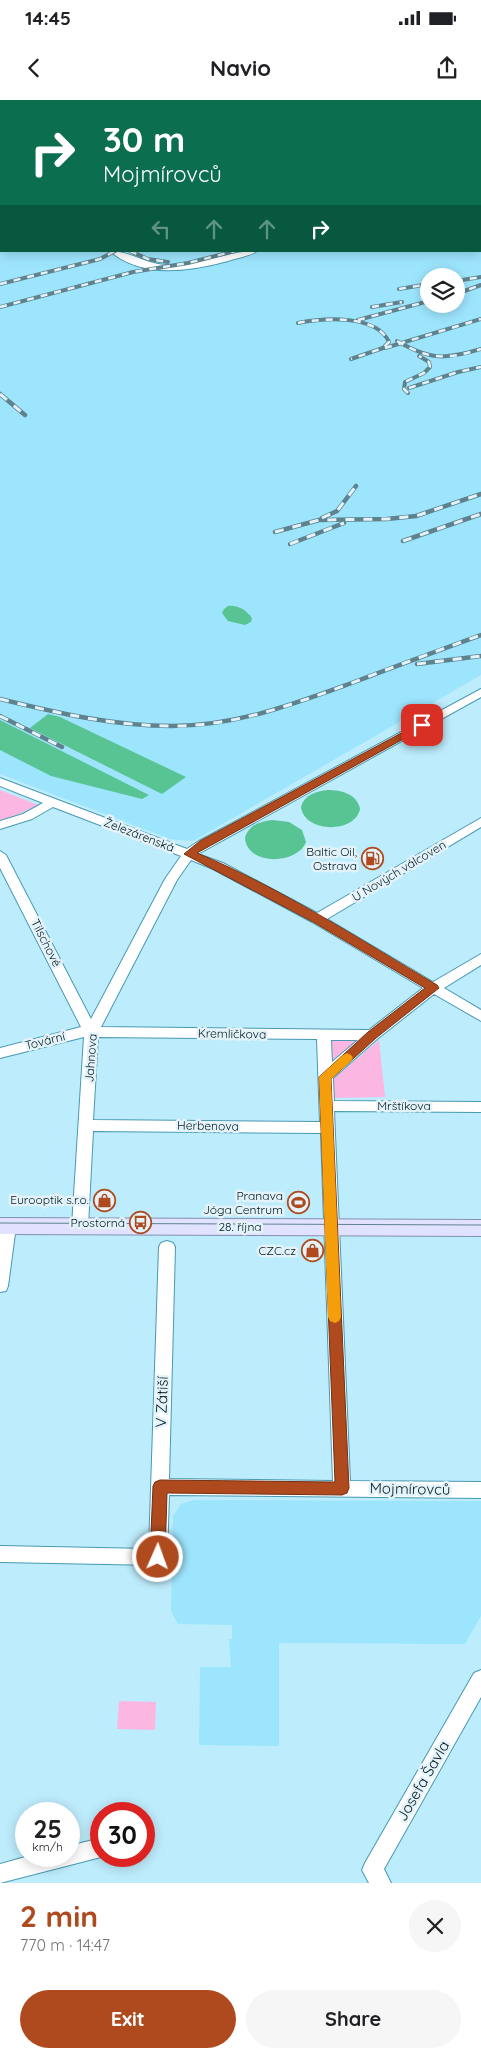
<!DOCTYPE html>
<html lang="en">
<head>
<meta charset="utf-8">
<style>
  :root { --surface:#fff; --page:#f6f6f6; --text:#202124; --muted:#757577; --accent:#af4a1e }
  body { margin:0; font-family:Quicksand,sans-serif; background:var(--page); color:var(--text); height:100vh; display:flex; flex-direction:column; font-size:19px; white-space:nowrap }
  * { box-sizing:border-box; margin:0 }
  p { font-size:16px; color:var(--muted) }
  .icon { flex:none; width:28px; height:28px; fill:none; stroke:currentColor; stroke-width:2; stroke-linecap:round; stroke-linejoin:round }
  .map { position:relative; height:1783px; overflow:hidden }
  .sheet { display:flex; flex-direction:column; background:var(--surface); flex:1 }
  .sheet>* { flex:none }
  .hud { position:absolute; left:0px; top:0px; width:481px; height:152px; box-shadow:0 2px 12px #0003; background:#0b6e4f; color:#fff; overflow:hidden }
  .tools { position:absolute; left:420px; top:168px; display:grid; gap:10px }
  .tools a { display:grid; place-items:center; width:45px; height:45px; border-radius:50%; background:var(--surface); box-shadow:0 2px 12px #0003; font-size:25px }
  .speed { position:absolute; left:15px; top:1702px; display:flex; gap:10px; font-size:25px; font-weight:700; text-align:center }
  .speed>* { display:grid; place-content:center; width:65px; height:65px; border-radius:50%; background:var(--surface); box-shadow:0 2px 12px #0003; line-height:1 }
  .speed small { font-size:12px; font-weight:400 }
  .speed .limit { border:8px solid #d22; background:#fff; color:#111 }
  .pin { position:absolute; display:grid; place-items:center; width:42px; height:42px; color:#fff; margin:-21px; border-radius:10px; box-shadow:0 2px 8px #0006 }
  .me { position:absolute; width:55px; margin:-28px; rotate:2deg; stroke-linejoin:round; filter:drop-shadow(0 0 4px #0008) }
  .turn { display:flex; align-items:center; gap:18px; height:105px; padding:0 20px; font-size:22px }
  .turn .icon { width:65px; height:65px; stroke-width:2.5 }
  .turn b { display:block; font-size:35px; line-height:42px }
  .lanes { display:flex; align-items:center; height:48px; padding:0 20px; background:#0003; justify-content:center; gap:25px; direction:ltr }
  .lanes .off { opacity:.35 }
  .round { display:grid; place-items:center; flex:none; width:52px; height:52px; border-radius:26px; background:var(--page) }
  .headline { display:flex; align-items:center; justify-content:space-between; height:85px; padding:0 20px }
  h1 { font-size:30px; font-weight:800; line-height:38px; color:var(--accent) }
  .button { display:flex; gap:10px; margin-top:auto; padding:10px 20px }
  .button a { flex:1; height:58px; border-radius:30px; background:var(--accent); color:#fff; font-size:20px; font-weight:800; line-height:58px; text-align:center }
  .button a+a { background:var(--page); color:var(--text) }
  .status { display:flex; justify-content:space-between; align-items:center; height:35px; padding:0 25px; background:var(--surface); direction:ltr }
  .status svg { height:14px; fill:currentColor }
  header { display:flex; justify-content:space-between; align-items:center; height:65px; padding:0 20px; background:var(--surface); font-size:22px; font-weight:800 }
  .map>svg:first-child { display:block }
</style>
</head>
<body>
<div class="status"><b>14:45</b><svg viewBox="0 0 49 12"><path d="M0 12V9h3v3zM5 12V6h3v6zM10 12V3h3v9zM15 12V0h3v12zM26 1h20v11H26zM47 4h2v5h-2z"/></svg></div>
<header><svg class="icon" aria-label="back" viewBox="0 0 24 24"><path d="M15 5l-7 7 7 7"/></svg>Navio<svg class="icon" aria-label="share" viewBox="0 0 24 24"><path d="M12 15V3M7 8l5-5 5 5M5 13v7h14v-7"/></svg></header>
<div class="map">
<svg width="481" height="1783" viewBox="0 0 481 1783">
  <rect width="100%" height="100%" fill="#bdecfc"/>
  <g fill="#9de5fd" fill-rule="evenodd">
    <path d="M0 0H481V575L193 741 170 739 0 674ZM1 1H480V151H1ZM429 176H456V204H429Z"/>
    <polygon points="194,1400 481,1401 481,1516 465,1544 279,1543 279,1646 199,1645 200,1567 231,1567 229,1539 232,1539 232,1525 178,1524 171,1511 173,1416 181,1404"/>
  </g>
  <g fill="#fbb7e1">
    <polygon points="0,690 38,705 12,717 0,721"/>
    <polygon points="330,938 363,938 330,966"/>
    <polygon points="379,940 385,997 333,998 332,980"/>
    <polygon points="119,1601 156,1602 155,1630 117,1629"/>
  </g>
  <g fill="#59c493">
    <path d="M228 506C238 505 246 510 252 518L251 522 245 525 228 521 222 513 224 509Z"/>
    <polygon points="48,614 60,617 186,677 162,694 30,628"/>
    <polygon points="0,620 141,691 149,695 142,699 51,676 0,650"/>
    <path d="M328 690C342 690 357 694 360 709 355 734 304 733 301 707 304 695 316 691 328 690Z"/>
    <path d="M273 720 289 722 302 730 306 742C297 765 247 766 245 738 248 725 261 721 273 720Z"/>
  </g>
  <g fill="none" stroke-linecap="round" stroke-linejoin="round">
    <defs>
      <g id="minor">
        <polygon points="224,0 237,0 238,1 225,1"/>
        <rect x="0" y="28" width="1" height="5"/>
        <rect x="0" y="79" width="1" height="4"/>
        <path d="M110 151C129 151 146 164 166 165 197 167 226 151 257 151 250 156 237 158 228 161 191 171 142 179 110 151Z"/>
        <path d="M481 589V597L198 754 223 763 317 813 481 718V727L327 819 433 882 481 854V865L444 888 481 910V921L434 894 377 939 333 978 334 1001 481 1002V1012L334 1011 350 1381 481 1382V1398L169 1395 167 1457 164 1463 158 1465 0 1462V1446L149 1449 159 1147 161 1143 167 1141 173 1143 175 1147 169 1379 333 1381 321 1033 93 1031 88 1126 85 1130 80 1132 75 1130 72 1126 84 937 0 958V948L81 927 0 768V751L6 755 91 919 165 779 181 756 53 707 32 719 0 729V721L23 714 43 703 0 686V678L187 749 199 741ZM191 760 213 769 312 822 423 888 369 930 101 927 177 780ZM98 937 317 939 320 1022 93 1020ZM331 940H358L332 962Z"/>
        <polygon points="8,1120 13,1122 16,1126 8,1186 6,1191 0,1192 0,1128 3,1122"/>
        <polygon points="481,1570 481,1597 384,1769 391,1783 369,1783 362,1770 365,1763 474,1573"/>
        <polygon points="101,1738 101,1756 105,1756 0,1783 0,1764 29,1756 69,1756 69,1746"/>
      </g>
      <polygon id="major" points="0,1118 481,1120 481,1136 0,1134"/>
    </defs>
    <use href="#minor" stroke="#4799b3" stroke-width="2"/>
    <use href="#major" stroke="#848fb1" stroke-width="2"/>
    <use href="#minor" fill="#fff" fill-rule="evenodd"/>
    <use href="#major" fill="#e0e2ff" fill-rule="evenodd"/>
    <polyline stroke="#5f838e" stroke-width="1" points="0,1123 481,1125"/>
    <defs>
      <g id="rail-far1">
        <polyline points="0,0 5,0"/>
        <polyline points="82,0 101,1"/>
        <polyline points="108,0 121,1"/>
        <polyline points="148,0 152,1"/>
        <polyline points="0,16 1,14"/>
        <polyline points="130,151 148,159 168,162"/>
        <polyline points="456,181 481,177"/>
        <polyline points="0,184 100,159 115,151"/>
        <polyline points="399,189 429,184"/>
        <polyline points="456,194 481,185"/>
        <polyline points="0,207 133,172 188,163 235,151"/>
        <polyline points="372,207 402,202"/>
        <polyline points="358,220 429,201"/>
        <path d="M298 223C324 218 376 214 389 242L383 248 351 259"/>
        <path d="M397 241C430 260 445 260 481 249"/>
        <polyline points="385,248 481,219"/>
        <polyline points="409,288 458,272 481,267"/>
        <polyline points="408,293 404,289 405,282 424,273 430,267 429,262 419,256"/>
      </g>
      <g id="rail">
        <polyline points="0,294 25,315"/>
        <polyline points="322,418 337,411 356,386"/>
        <polyline points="275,432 319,420 387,419 416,416 481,394"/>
        <polyline points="403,441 481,414"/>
        <polyline points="290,444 344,423"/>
        <polyline points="417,564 481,556"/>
        <path d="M0 599C57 613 114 626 172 626 235 626 291 605 349 584 393 567 437 551 481 535"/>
        <polyline points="0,616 62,647"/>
      </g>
    </defs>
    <use href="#rail-far1" stroke="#5f838e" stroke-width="4"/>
    <use href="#rail" stroke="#5f838e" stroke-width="4.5"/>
    <use href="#rail-far1" stroke="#e4f3f9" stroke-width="2.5" stroke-dasharray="7" stroke-linecap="butt"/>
    <use href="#rail" stroke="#e4f3f9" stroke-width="3" stroke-dasharray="9" stroke-linecap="butt"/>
  </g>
  <path fill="#af4a1e" stroke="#723014" d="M422 622 425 623V627L197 753C281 788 359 839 437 885L439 888 376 938 331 979 349 1388 347 1393 342 1395 167 1393 165 1457 163 1461 158 1463 152 1461 150 1457 153 1386 155 1382 160 1380 335 1382 319 977 368 932 425 888 313 822 184 754 200 741Z"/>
  <polygon fill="#f59e0b" points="347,953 351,955 353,958 351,961 331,979 341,1217 339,1221 335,1223 330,1221 328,1217 319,977 343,955"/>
  <defs>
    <symbol id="fuel-ring" viewBox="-11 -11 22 22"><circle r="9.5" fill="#e4f3f9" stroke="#af4a1e" stroke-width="1.5"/><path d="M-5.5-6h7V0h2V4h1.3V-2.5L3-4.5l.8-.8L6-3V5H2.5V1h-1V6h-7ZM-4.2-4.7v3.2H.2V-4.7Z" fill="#af4a1e"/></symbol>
    <symbol id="shop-ring" viewBox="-11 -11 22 22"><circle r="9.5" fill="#e4f3f9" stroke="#af4a1e" stroke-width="1.5"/><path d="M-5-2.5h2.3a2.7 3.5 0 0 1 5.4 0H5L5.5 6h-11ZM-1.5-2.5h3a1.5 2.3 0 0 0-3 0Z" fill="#af4a1e"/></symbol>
    <symbol id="stadium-ring" viewBox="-11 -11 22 22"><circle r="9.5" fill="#e4f3f9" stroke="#af4a1e" stroke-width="1.5"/><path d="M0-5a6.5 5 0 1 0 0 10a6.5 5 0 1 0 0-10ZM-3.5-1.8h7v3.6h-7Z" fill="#af4a1e"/></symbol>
    <symbol id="bus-ring" viewBox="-11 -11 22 22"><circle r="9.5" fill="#e4f3f9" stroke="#af4a1e" stroke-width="1.5"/><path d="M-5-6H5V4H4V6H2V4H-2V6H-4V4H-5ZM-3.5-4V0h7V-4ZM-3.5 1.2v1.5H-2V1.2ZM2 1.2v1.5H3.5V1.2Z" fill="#af4a1e"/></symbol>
  </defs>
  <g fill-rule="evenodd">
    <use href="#fuel-ring" x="360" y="746" width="25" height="25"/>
    <use href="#shop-ring" x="92" y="1088" width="25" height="25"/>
    <use href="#stadium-ring" x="286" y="1090" width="25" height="25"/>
    <use href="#bus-ring" x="128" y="1110" width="25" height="25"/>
    <use href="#shop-ring" x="300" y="1138" width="25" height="25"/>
  </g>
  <g text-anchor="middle" stroke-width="5" stroke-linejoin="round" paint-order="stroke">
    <g font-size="12" fill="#00181f" stroke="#e4f3f9">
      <text transform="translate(139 735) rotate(21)" y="4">Železárenská</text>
      <text transform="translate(399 771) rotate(-31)" y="4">U Nových válcoven</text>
      <text transform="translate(46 843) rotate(63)" y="4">Tilschové</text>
      <text transform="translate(232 934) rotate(1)" y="4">Kremličkova</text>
      <text transform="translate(45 941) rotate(-14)" y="4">Tovární</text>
      <text transform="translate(91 958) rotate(-86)" y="4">Jahnova</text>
      <text x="404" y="1010">Mrštíkova</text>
      <text transform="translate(208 1026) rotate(1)" y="4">Herbenova</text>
      <text x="240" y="1131">28. října</text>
    </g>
    <g font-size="12" fill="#00181f" stroke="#e4f3f9" text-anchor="end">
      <text x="357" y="756">Baltic Oil,<tspan x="357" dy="14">Ostrava</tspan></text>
      <text x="283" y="1100">Pranava<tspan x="283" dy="14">Jóga Centrum</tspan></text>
      <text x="89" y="1104">Eurooptik s.r.o.</text>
      <text x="125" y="1127">Prostorná</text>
      <text x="296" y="1155">CZC.cz</text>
    </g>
    <g font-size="15" fill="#00181f" stroke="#e4f3f9">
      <text transform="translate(162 1302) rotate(-88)" y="5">V Zátiší</text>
      <text transform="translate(410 1389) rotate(1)" y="5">Mojmírovců</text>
      <text transform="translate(423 1681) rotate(-60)" y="5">Josefa Šavla</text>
    </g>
  </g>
</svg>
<div class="tools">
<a><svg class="icon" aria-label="layers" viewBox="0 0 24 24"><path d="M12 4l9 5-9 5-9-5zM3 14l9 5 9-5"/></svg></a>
</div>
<div class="speed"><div>25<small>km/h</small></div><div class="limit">30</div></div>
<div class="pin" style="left:422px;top:625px;background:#d93025"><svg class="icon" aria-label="arrive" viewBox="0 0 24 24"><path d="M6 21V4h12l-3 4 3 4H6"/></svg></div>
<svg class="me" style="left:158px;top:1457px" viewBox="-20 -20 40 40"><circle r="17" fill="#af4a1e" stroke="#fff" stroke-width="3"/><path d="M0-11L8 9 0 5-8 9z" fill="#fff"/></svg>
<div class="hud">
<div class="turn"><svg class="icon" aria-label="right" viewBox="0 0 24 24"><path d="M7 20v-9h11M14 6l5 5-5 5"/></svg><div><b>30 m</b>Mojmírovců</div></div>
<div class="lanes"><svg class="icon off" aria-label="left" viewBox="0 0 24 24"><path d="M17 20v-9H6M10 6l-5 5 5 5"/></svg><svg class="icon off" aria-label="ahead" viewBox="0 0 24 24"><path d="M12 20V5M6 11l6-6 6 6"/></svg><svg class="icon off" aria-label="ahead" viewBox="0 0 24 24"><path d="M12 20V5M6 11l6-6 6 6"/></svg><svg class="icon" aria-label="right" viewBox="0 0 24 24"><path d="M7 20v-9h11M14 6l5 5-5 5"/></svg></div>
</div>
</div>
<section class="sheet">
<div class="headline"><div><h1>2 min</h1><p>770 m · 14:47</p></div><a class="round"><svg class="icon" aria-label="close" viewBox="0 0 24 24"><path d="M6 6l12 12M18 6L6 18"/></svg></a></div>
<div class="button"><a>Exit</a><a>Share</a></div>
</section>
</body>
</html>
